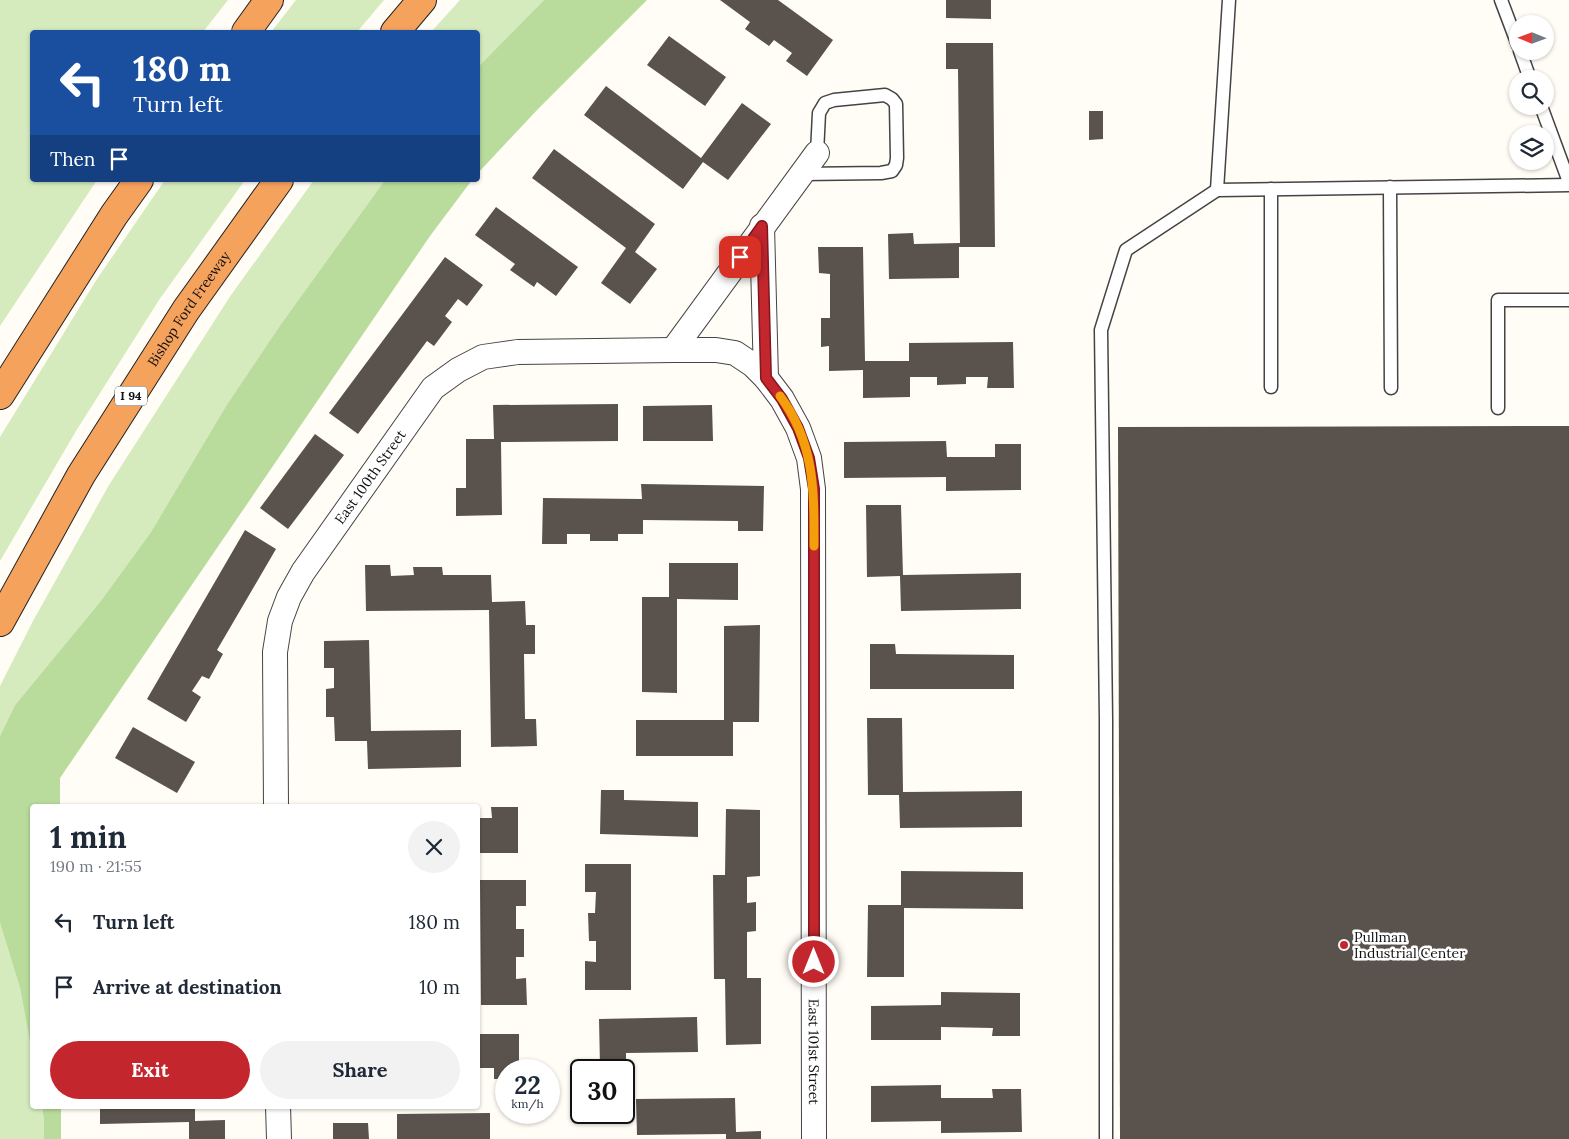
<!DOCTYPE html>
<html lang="en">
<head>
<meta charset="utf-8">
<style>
  :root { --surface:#fff; --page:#f2f2f3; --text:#1f2937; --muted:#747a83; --accent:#c4262e }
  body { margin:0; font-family:Lora,serif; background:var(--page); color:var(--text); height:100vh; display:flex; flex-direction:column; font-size:19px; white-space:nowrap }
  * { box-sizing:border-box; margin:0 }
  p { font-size:16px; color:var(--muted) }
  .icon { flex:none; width:28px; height:28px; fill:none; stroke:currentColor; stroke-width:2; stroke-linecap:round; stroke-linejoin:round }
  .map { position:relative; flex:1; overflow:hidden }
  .details { position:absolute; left:30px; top:804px; width:450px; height:305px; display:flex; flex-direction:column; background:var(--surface); border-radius:5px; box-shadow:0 1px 4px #0004 }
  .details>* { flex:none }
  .hud { position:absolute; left:30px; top:30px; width:450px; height:152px; border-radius:5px; box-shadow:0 1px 4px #0004; background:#1a4fa0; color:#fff; overflow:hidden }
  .needle { width:32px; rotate:271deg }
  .controls { position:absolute; left:1509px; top:15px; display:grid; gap:10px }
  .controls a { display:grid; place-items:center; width:45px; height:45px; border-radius:50%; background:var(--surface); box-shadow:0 1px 4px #0004; font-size:25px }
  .speed { position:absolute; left:495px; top:1059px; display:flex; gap:10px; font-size:25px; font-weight:700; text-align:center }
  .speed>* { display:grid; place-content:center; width:65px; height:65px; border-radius:50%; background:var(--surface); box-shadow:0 1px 4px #0004; line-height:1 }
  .speed small { font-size:12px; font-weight:400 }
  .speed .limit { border:2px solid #111; border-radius:8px; background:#fff; color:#111 }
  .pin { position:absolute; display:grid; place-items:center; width:42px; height:42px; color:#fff; margin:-21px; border-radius:10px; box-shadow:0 2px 8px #0006 }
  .me { position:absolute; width:55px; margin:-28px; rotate:0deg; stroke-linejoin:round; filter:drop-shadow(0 0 4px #0008) }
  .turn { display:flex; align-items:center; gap:18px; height:105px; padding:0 20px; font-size:22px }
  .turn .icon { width:65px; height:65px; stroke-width:2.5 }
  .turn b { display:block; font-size:35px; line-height:42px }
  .then { display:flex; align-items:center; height:48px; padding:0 20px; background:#0003; gap:10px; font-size:19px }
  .round { display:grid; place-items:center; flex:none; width:52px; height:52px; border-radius:26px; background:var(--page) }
  .overview { display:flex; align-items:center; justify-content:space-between; height:85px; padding:0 20px }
  h1 { font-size:30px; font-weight:800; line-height:38px }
  .action { display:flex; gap:10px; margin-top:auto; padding:10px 20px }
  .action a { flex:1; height:58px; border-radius:30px; background:var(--accent); color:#fff; font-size:20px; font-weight:800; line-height:58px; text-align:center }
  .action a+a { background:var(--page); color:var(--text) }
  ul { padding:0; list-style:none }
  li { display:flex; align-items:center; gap:15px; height:65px; padding:0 20px }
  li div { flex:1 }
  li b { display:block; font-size:19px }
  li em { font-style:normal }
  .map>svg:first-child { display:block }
</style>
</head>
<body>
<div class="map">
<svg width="1569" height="1139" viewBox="0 0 1569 1139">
  <rect width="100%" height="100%" fill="#fffdf5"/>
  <g fill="#d5ebbd">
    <polygon points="0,0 228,0 203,32 32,32 32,180 97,180 0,326"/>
    <polygon points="296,0 384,0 357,32 271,32"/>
    <polygon points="460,0 544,0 478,67 478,32 431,32"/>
    <polygon points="165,180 245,180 159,300 76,431 0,561 0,437 97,279"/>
    <polygon points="314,180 385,180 281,324 226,406 151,532 100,602 15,705 0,736 0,686 33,621 109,485 231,295"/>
    <polygon points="0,923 20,988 32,1053 32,1106 42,1106 44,1120 44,1139 0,1139"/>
  </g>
  <g fill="#b9dc9c">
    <polygon points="544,0 647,0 538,109 478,173 478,67"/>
    <polygon points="385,180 472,180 430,236 60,778 60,806 32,806 32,1053 20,988 0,923 0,736 15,705 100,602 151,532 226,406 281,324"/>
    <polygon points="42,1106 61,1106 61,1139 44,1139 44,1120"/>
  </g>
  <g fill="#5a524d">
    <polygon points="720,0 778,0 833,40 807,76 786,61 792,53 774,40 769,46 745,29 750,22"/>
    <polygon points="946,0 991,0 991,19 946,18"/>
    <polygon points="669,36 726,77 705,106 647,65"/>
    <polygon points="946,43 993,43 995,247 959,247 959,278 889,279 888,234 913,233 914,244 960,243 958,69 946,69"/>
    <polygon points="606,86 701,158 742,103 771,124 728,180 703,162 683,189 584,115"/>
    <polygon points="1089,111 1103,111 1103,139 1089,140"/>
    <polygon points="554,149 655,224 635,252 657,269 630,304 601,283 626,248 532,178"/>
    <polygon points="496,207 578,267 556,296 537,282 534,287 510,270 515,264 475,235"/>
    <polygon points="818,247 863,247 865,361 909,361 909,343 1013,342 1014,388 987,388 988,377 966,377 966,384 937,385 937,377 910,377 910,397 863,398 863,370 829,371 829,346 821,347 821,318 830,318 830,274 819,273"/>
    <polygon points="445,257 483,285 467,306 458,299 445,316 452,322 434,346 427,341 358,434 329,413"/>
    <polygon points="618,404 618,441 501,442 502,515 456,516 456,488 466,488 466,439 494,439 493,405"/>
    <polygon points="712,405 713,441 643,441 643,406"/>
    <polygon points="1569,426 1569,1139 1120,1139 1118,427"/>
    <polygon points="315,434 344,455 288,529 260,508"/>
    <polygon points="946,441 947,457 995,457 995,444 1021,444 1021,490 946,491 946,477 844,478 844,442"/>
    <polygon points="641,484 764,486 763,531 738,531 738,521 643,520 643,534 618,534 618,541 590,541 590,534 567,534 567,544 542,544 543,498 642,499"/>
    <polygon points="866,505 901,505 903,575 1021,573 1021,609 901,611 900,576 867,577"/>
    <polygon points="245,530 276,549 217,650 223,654 209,679 202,676 192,691 201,697 186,722 147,699"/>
    <polygon points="669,563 738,563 738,600 677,599 677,693 642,692 642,597 669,597"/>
    <polygon points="365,565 390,565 391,576 414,575 413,567 442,567 443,575 491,575 492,602 525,601 526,625 535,625 535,654 524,654 525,719 536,719 537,746 491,747 489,610 366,611"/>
    <polygon points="760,625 759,722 733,722 733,756 636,756 636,720 724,720 724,626"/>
    <polygon points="369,640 371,731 461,730 461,767 368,769 367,741 335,741 334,717 326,717 326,689 334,688 334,668 324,668 324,641"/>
    <polygon points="870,644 895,644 896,654 1014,655 1014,689 870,689"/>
    <polygon points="867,718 902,718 903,792 1022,791 1022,827 900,828 899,795 868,795"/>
    <polygon points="133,727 195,762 177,793 115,758"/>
    <polygon points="601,790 624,790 624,800 698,802 698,837 600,834"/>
    <rect x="189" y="804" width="37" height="2"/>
    <polygon points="491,807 518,807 518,853 478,853 478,818 492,818"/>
    <polygon points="726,809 760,810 760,876 747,877 747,903 756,902 756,931 747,932 747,978 761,978 761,1044 726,1045 725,979 714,979 713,875 725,875"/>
    <polygon points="585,864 631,864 631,990 585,990 585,961 596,962 596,941 589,941 588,913 595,913 596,892 585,892"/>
    <polygon points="901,871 1023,872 1023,909 904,908 904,977 867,977 868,905 901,905"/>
    <polygon points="480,880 526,880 526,906 516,906 516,929 524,929 524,957 516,957 516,979 526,978 527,1005 481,1005"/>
    <polygon points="941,992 1020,993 1020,1036 992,1036 993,1028 941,1027 941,1040 871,1040 871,1006 941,1005"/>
    <polygon points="697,1017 698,1052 626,1053 626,1065 600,1066 599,1019"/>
    <polygon points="478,1034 519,1034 519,1070 506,1070 506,1079 494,1079 494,1068 478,1068"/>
    <polygon points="941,1085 941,1098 993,1098 992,1089 1021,1089 1022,1132 941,1133 941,1121 871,1122 871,1086"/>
    <polygon points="735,1098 736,1132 761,1131 761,1139 726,1139 726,1134 637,1135 636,1099"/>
    <polygon points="100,1106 195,1106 195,1121 225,1120 225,1139 189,1139 189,1122 100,1124"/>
    <polygon points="490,1113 490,1139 397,1139 397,1114"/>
    <polygon points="333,1123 368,1123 369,1139 333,1139"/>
  </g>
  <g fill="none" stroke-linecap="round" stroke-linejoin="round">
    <defs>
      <g id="service">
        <polyline points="1501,0 1518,45"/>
        <polyline points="1520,51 1530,79"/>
        <polyline points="1541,106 1569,182"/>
        <polyline points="801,174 881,173 892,171 896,165 897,158 896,104 892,99 885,95 834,100 825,103 819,113 817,153"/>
        <polyline points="1390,187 1391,388"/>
        <polyline points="1217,190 1229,0"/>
        <polyline points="1271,387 1271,189"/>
        <polyline points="1498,408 1498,300 1569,300"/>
        <polyline points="1106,1139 1106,719 1101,330 1126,250 1217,190 1569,185"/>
      </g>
      <g id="minor">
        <polyline points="762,226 766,378"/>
        <polyline points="673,350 817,153"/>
        <path id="s1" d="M276 806 275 652 280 621 289 597 303 572 433 388 458 370 483 357 518 352 673 350H716L735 353 753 365 766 378 782 399 798 428 809 458 813 489 814 1139"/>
        <polyline points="278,1106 279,1139"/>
      </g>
      <g id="motorway">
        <polyline points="246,32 269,0"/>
        <polyline points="395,32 422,0"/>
        <polyline points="0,395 114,215 139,180"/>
        <path id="s2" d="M0 622 81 475 186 310 279 180"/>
      </g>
    </defs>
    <use href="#service" stroke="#444" stroke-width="15"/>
    <use href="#minor" stroke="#444" stroke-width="26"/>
    <use href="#motorway" stroke="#222" stroke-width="30"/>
    <use href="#service" stroke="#fff" stroke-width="12"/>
    <use href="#minor" stroke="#fff" stroke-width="24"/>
    <use href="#motorway" stroke="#f5a25d" stroke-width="28"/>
  </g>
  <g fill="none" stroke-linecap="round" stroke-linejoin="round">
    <defs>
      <polyline id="route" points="740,257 762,226 766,378 782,399 798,428 809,458 814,489 814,962"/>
    </defs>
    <use href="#route" stroke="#7f191e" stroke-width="12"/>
    <use href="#route" stroke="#c4262e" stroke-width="9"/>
    <path stroke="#f59e0b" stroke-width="9" d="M780 396C815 443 814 491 814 546"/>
  </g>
  <circle fill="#c4262e" stroke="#fff" stroke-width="2" cx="1344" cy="945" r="5"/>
  <g text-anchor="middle" stroke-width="5" stroke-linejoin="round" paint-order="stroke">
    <rect fill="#fff" stroke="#585858" stroke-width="1" x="115" y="386.5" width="32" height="19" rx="4"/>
    <g font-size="12" font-weight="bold" fill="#111">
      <text x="131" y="400">I 94</text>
    </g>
    <g font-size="14" fill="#111" stroke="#fff">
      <text dy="5" stroke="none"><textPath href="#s2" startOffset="366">Bishop Ford Freeway</textPath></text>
      <text dy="5" stroke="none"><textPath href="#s1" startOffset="356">East 100th Street</textPath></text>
      <text dy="5" stroke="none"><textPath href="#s1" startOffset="1502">East 101st Street</textPath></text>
    </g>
    <g font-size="14" fill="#111" stroke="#fff" text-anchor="start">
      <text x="1354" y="942">Pullman<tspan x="1354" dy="16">Industrial Center</tspan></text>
    </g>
  </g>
</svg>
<div class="controls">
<a><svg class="needle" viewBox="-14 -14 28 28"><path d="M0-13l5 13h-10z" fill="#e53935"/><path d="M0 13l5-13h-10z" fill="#747a83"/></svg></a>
<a><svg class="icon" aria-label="search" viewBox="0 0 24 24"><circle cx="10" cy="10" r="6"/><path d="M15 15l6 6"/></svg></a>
<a><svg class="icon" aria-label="layers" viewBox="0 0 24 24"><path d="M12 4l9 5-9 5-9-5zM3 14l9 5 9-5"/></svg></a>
</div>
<div class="speed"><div>22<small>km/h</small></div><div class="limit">30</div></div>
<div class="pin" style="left:740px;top:257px;background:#d93025"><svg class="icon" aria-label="arrive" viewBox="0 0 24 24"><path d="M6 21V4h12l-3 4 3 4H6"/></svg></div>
<svg class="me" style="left:814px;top:962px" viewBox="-20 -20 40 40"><circle r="17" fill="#c4262e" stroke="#fff" stroke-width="3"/><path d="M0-11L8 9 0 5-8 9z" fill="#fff"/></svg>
<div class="hud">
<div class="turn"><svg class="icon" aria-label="left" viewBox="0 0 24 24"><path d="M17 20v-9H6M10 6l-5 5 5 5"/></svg><div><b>180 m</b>Turn left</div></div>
<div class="then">Then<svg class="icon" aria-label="arrive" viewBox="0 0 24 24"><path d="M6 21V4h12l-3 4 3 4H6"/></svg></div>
</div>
<section class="details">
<div class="overview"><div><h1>1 min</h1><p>190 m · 21:55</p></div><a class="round"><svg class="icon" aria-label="close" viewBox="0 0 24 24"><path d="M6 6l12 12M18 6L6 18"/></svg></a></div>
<ul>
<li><svg class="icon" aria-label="left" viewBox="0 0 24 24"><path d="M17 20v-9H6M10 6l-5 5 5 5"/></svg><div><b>Turn left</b></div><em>180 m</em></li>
<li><svg class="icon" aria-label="arrive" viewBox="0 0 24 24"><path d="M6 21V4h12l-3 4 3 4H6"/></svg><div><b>Arrive at destination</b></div><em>10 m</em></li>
</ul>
<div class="action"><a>Exit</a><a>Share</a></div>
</section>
</div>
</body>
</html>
